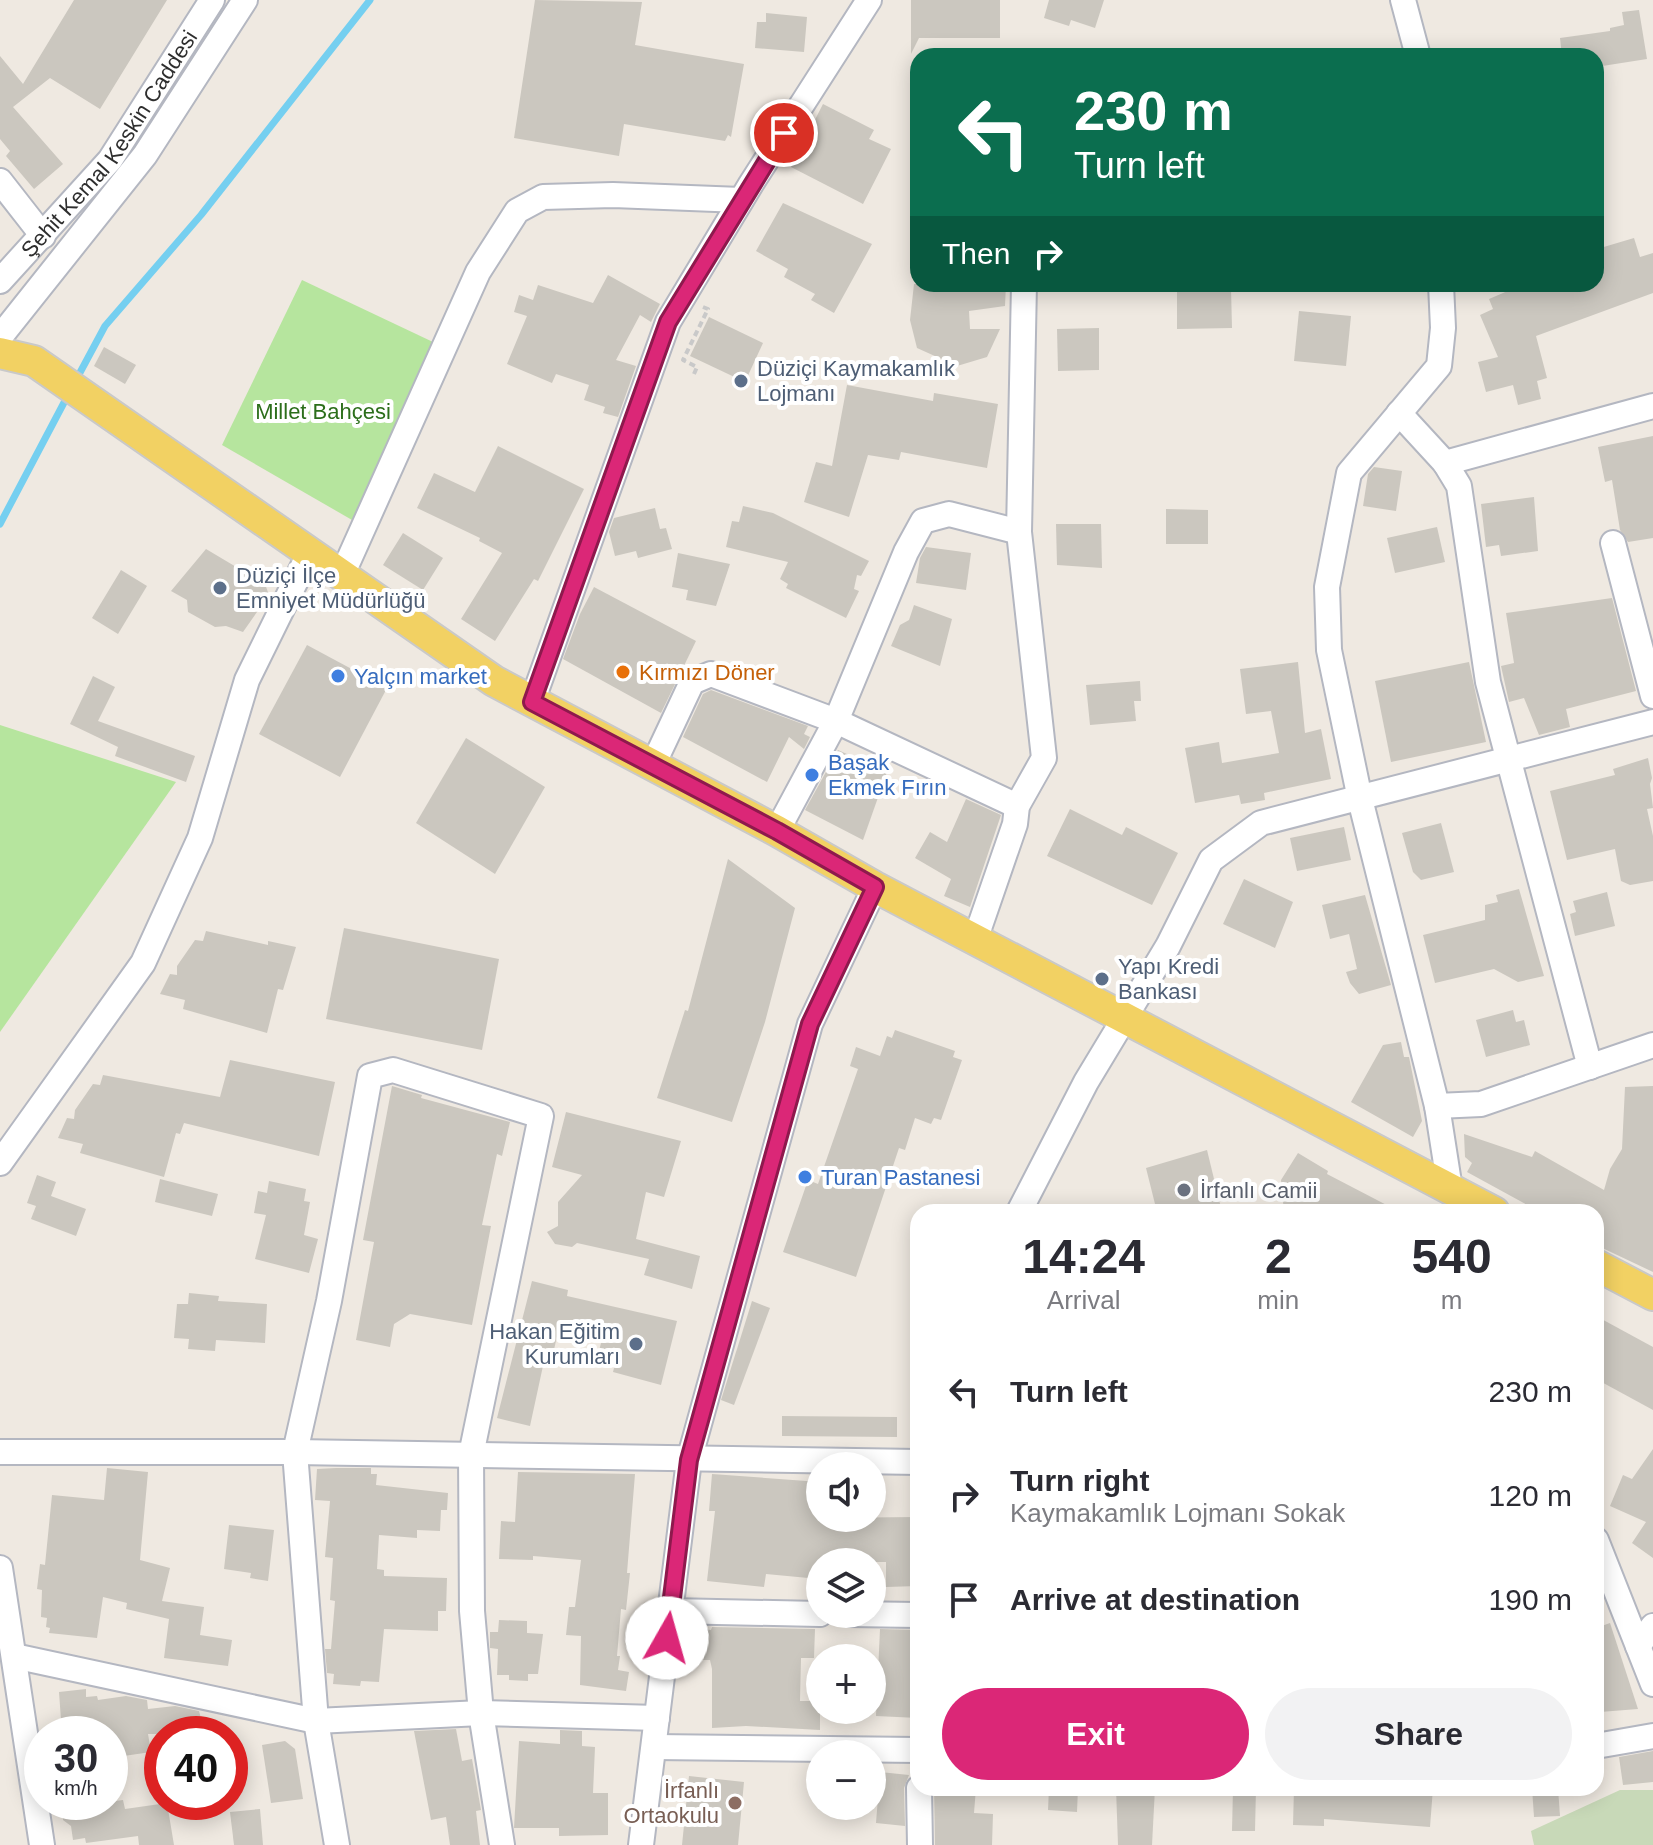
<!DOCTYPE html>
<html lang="en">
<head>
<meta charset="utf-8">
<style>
  :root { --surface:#fff; --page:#f2f2f3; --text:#2b2b33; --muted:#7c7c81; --accent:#db2777 }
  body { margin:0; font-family:Helvetica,sans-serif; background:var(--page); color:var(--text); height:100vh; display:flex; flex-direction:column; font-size:30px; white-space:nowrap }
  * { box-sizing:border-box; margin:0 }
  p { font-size:26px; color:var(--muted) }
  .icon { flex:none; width:44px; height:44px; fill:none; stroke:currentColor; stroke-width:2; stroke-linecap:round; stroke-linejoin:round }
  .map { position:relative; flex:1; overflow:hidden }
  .side { position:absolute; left:910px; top:1204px; width:694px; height:592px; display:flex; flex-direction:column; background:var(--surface); border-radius:24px; box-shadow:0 4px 20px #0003 }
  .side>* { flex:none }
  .top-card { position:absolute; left:910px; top:48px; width:694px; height:244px; border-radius:24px; box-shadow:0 4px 20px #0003; background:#0b6e4f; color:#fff; overflow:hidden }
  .buttons { position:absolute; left:806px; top:1452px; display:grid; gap:16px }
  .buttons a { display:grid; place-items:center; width:80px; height:80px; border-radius:50%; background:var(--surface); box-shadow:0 4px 20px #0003; font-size:40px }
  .speed { position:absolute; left:24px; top:1716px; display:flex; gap:16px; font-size:40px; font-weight:700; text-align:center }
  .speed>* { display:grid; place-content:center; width:104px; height:104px; border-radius:50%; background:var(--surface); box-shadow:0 4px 20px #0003; line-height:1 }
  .speed small { font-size:20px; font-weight:400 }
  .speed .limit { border:12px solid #d22; background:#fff; color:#111 }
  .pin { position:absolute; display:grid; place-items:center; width:68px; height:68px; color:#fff; margin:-34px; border:4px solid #fff; border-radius:50%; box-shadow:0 2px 8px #0007 }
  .me { position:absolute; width:88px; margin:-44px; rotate:7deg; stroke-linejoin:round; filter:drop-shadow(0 0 6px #0008) }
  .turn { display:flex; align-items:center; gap:28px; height:168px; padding:0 32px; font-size:36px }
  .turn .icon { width:104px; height:104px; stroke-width:2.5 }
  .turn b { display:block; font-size:56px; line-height:68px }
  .then { display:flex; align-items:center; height:76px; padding:0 32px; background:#0003; gap:16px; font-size:30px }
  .eta { display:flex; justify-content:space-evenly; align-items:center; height:136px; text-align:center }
  .eta b { font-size:48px; font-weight:700; line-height:56px }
  .primary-button { display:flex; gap:16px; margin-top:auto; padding:16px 32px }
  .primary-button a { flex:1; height:92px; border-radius:48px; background:var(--accent); color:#fff; font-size:32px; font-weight:700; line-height:92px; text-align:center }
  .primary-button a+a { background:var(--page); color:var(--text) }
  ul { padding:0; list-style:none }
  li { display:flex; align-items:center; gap:24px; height:104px; padding:0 32px }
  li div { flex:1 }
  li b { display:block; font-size:30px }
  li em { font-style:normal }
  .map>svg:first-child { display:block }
</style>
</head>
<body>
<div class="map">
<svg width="1653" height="1845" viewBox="0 0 1653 1845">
  <rect width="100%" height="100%" fill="#efe9e1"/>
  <g fill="#b6e59e">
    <polygon points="302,280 433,342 359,524 222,445"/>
    <polygon points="0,725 176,782 0,1032"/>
  </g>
  <polygon fill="#c8d9b8" points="1620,1790 1653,1790 1653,1845 1534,1845 1531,1831"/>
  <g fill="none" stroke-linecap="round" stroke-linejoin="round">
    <g stroke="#75cff0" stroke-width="7">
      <polyline points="76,380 105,326 201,215 370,0"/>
      <polyline points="0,524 68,395"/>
    </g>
  </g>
  <g fill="#cbc7bf">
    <polygon points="74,0 167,0 100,109 50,78 13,107 63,164 34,189 6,156 10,151 0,139 0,56 23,84"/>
    <polygon points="535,0 642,2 635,45 744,64 731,137 728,135 725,141 624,124 619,156 514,138"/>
    <polygon points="911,0 1000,0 1000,38 919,38 911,54"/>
    <polygon points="1049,0 1104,0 1095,28 1071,20 1069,26 1044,18"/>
    <polygon points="1639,10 1647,59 1596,67 1596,56 1562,56 1560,38 1610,31 1610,28 1624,25 1622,12"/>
    <polygon points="766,13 807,17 804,52 755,48 757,22 766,22"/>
    <polygon points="823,104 874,130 869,139 891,149 863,204 791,167"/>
    <polygon points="783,203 872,244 834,313 811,300 815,294 784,277 788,269 756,251"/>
    <polygon points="1634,238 1640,257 1653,253 1653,293 1536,336 1547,378 1537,381 1541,399 1518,405 1513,385 1486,392 1478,362 1498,357 1480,315 1493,309 1489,299 1524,284 1596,284 1596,260 1600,259 1597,249"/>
    <polygon points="608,275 660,304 651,322 640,315 616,360 636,366 618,417 603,413 605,407 584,400 589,385 556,374 552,383 507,364 527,316 514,312 519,295 533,300 538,285 593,303"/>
    <polygon points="914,284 1006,284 1005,306 969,311 970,329 1000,329 987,357 957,366 917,348 910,320"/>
    <polygon points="1231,288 1232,328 1177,329 1177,289"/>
    <polygon points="1299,311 1351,316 1346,366 1294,361"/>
    <polygon points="709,317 763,343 745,382 690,356"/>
    <polygon points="1099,328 1099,370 1058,371 1057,329"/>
    <polygon points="104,347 136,365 125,384 94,366"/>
    <polygon points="847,385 933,401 934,393 998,404 987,468 901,452 899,460 868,455 849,517 804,502 816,462 832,466"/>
    <polygon points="1653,436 1653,538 1628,542 1620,530 1612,480 1605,482 1598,447"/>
    <polygon points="498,446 584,489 538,581 534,579 495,641 461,619 502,553 479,541 480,538 417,508 434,473 475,492"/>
    <polygon points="1374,467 1402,471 1396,511 1363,506 1368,474"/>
    <polygon points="1534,497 1538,551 1501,556 1499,545 1486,547 1481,504"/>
    <polygon points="743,506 773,513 869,561 861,576 857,575 854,589 859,591 846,618 786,588 788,584 780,579 788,562 726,547 732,521 739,522"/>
    <polygon points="655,508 660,529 666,528 672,549 638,558 636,551 615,556 609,532 614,518"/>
    <polygon points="1166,509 1208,510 1208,544 1166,544"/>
    <polygon points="1056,524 1101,524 1102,568 1057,565"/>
    <polygon points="1437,527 1445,562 1395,573 1387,538"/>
    <polygon points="403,533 443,558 423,590 383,565"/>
    <polygon points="926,547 971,553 966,590 916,583 920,558"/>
    <polygon points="206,549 265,584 269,595 243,632 226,626 215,627 188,612 187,600 171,591"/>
    <polygon points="678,553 730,564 716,606 686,600 688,590 672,587"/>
    <polygon points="121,570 147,586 118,634 92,618"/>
    <polygon points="594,587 696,641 661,713 563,659 580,614"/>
    <polygon points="1612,598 1636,691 1566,709 1570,727 1539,735 1524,698 1509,702 1501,666 1514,663 1506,613"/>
    <polygon points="914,605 952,619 940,666 891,646 900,625 909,620"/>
    <polygon points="307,645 387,688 340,777 259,734"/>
    <polygon points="1298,662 1305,733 1321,729 1331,779 1264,793 1265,800 1241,804 1239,795 1195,803 1185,748 1219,742 1222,763 1279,753 1271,711 1246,714 1240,669"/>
    <polygon points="1469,662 1486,742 1391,762 1375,681"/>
    <polygon points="93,676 115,687 98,721 195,756 186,782 115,756 118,747 70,724"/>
    <polygon points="1140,681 1141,701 1134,701 1136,721 1090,725 1086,685"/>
    <polygon points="711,690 808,726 804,734 810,737 804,749 789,737 767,782 683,737 703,694"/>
    <polygon points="466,738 545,787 495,874 416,823"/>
    <polygon points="838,750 887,772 863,840 805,810"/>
    <polygon points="1648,758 1652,778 1650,784 1653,808 1647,809 1653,836 1653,881 1630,885 1621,881 1615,849 1567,860 1550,791 1615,775 1613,769"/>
    <polygon points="966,799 1001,815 970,907 944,896 951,879 915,858 930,832 947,842"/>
    <polygon points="1070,809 1122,835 1126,827 1178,853 1152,905 1047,856"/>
    <polygon points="1441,823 1454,872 1421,880 1413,872 1402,833"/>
    <polygon points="1344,827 1351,860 1297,871 1290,838"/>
    <polygon points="728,859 795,908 765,1022 732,1122 657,1098 685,1010 688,1011"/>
    <polygon points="1244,879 1293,902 1275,948 1223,924"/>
    <polygon points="1519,889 1544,976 1518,982 1494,969 1435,983 1423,935 1485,920 1485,905 1498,902 1496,895"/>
    <polygon points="1607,892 1615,926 1575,936 1570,914 1576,912 1573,901"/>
    <polygon points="1365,895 1391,985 1359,994 1350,983 1346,972 1357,969 1349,934 1330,939 1322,905"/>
    <polygon points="344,928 499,959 482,1050 326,1019"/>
    <polygon points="206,931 268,945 268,941 296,947 283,990 278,989 267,1033 183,1009 185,1000 160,994 170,974 177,975 177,966 195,940 203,941"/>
    <polygon points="1513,1010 1516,1022 1524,1020 1530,1045 1486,1057 1476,1020"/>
    <polygon points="895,1030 955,1051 953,1057 962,1060 941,1120 934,1118 931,1124 915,1118 905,1150 899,1148 856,1277 783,1252 808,1180 818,1184 858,1069 850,1066 856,1047 880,1056 887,1036 892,1038"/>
    <polygon points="1401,1042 1404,1057 1409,1057 1422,1121 1413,1137 1351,1102 1383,1045"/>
    <polygon points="230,1060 335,1082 319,1156 184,1123 180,1134 176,1133 164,1177 80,1153 83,1144 58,1138 67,1118 74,1119 75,1110 93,1084 100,1085 103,1075 220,1097"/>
    <polygon points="392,1086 422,1095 421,1098 510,1122 502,1156 497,1154 482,1225 491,1226 472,1325 410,1314 394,1324 390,1347 356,1340 374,1242 363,1240"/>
    <polygon points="1653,1086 1653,1272 1596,1245 1596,1212 1540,1212 1467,1172 1472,1163 1465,1157 1464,1134 1532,1157 1535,1151 1604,1190 1610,1169 1622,1149 1625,1087"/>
    <polygon points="566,1112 681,1141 664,1197 646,1192 636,1239 700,1256 692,1289 644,1275 649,1259 577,1243 572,1247 555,1244 547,1232 558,1226 558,1202 582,1175 552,1167"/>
    <polygon points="1207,1150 1222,1212 1157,1212 1146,1168"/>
    <polygon points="1298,1153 1328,1171 1327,1174 1400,1212 1284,1212 1281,1180"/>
    <polygon points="37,1175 56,1182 51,1196 86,1209 76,1236 31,1219 36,1206 27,1203"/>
    <polygon points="160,1179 218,1194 212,1216 155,1202"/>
    <polygon points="269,1181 306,1189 304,1201 310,1202 304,1235 318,1239 309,1273 255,1259 266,1215 254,1213 258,1191 267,1193"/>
    <polygon points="532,1281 568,1290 567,1296 677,1321 661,1385 613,1372 615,1364 597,1359 601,1343 558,1332 553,1354 546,1352 530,1426 497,1418"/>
    <polygon points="189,1293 219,1296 218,1301 267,1304 265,1343 216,1340 215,1351 188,1349 189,1339 174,1338 177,1304 188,1304"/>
    <polygon points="752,1301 770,1308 734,1405 721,1400"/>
    <polygon points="1596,1316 1653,1347 1653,1410 1596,1379"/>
    <polygon points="782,1416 897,1417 897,1437 782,1436"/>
    <polygon points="1653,1449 1653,1558 1632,1543 1646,1522 1610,1506 1623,1475 1632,1479"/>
    <polygon points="107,1468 148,1472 140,1560 170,1568 162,1601 204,1607 200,1635 232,1640 228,1666 164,1658 169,1619 126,1609 127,1603 103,1597 97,1638 49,1633 50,1628 46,1627 47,1618 41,1617 42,1590 37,1589 40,1564 45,1565 52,1495 104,1500"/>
    <polygon points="336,1468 371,1468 371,1474 377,1474 376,1485 448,1493 447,1510 441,1510 440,1531 417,1530 417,1538 379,1535 377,1569 384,1570 384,1576 447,1578 446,1611 438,1611 438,1631 384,1629 379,1682 361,1681 360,1686 333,1684 334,1674 327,1673 325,1649 331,1649 335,1601 330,1600 333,1558 325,1557 330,1501 315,1500 317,1469"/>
    <polygon points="518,1472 635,1474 627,1573 630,1573 626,1610 621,1609 617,1656 620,1656 618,1670 629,1672 626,1691 580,1685 581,1636 566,1635 569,1607 575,1607 581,1560 533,1556 533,1560 499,1559 501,1521 515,1522"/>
    <polygon points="712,1474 820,1482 819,1518 918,1517 918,1586 886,1587 886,1562 820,1562 819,1579 766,1574 764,1587 707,1581 715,1511 709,1511"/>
    <polygon points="229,1525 274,1530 268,1581 250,1578 251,1573 224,1569"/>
    <polygon points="499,1620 527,1621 527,1633 543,1634 538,1674 528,1674 528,1681 509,1680 509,1675 497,1675 498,1649 490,1648 490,1632 498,1632"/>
    <polygon points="1610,1623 1638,1709 1600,1712 1596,1698 1596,1628"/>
    <polygon points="712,1627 815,1629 814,1658 801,1658 800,1701 820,1701 820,1730 746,1726 712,1728 712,1669 710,1660 699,1660 702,1629 711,1630"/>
    <polygon points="880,1629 918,1630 918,1718 876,1716"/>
    <polygon points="86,1689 86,1697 97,1696 98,1700 126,1696 147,1700 148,1709 175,1706 199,1711 205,1734 148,1734 151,1752 110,1758 110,1734 62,1734 59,1692"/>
    <polygon points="456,1729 462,1761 472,1759 481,1810 476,1811 480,1845 450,1845 446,1817 431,1820 414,1731"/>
    <polygon points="560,1730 582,1731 582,1746 595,1747 593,1793 608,1793 608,1835 559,1836 559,1828 514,1828 519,1741 560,1744"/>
    <polygon points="285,1741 295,1749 303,1799 271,1803 262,1745"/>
    <polygon points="1653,1751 1653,1782 1623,1785 1619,1757"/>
    <polygon points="880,1772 909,1775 904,1788 905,1826 876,1823"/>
    <polygon points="689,1776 744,1782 738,1845 682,1845"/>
    <polygon points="934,1788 976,1788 974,1813 993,1814 992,1845 935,1845"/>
    <polygon points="1049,1788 1078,1788 1077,1812 1048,1810"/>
    <polygon points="1116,1788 1155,1788 1152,1845 1118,1845"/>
    <polygon points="1233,1788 1256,1788 1255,1831 1232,1831"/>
    <polygon points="1294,1788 1433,1788 1430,1827 1324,1819 1324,1826 1293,1825"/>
    <polygon points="1532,1788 1558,1788 1560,1816 1534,1817"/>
    <polygon points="123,1800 125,1809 167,1803 174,1845 139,1845 138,1836 86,1843 85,1838 73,1840 71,1826 63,1820 62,1808"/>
    <polygon points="260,1809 263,1845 234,1845 230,1812"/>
  </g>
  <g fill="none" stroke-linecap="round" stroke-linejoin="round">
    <defs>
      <g id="minor">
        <polyline points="1403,0 1418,56"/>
        <polyline points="0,181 43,236"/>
        <path id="s1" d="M0 281 110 160 212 0"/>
        <polyline points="1441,284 1443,328 1439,366 1349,473 1327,587 1329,650 1360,799 1437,1106 1450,1189"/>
        <polyline points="0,337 145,155 245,0"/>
        <polyline points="1399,413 1445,463 1459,486 1488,682 1590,1067"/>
        <polyline points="1445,463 1653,406"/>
        <polyline points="1613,543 1653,696"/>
        <polyline points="342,575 478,272 517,211 543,197 613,195 741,200"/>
        <polyline points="532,702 668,322 751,184 869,0"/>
        <polyline points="652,767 692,682 711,674 836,721 1017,806"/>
        <polyline points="777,831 836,721 906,552 923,521 949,514 1019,532"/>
        <polyline points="975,940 1015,824 1017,806 1044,758 1019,532 1024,284"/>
        <polyline points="1437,1106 1481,1104 1653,1045"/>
        <polyline points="0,1163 143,963 200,838 247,680 310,552"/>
        <polyline points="1019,1212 1086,1082 1168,946 1211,860 1261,823 1653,722"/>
        <polyline points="0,1452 295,1452 918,1462"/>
        <polyline points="1596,1540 1653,1684"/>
        <polyline points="0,1568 42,1845"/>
        <polyline points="670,1611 820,1614"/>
        <polyline points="849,1614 918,1615"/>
        <polyline points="1638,1646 1653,1626"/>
        <polyline points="14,1656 316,1721 481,1713 657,1718"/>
        <polyline points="1596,1746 1653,1736"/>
        <polyline points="654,1747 918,1750"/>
        <polyline points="919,1788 920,1845"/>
        <polyline points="337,1845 316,1721 295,1452 329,1301 370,1076 393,1070 541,1116 471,1455 472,1611 481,1713 502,1845"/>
        <polyline points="641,1845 689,1460 810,1024 875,887"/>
      </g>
      <g id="major">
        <polyline points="0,353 34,361 494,681 777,831 875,887 1494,1212"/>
        <polyline points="1596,1265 1653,1295"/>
      </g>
    </defs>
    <use href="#minor" stroke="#b4b7c1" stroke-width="28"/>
    <use href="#major" stroke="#c9c9c9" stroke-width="34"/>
    <polyline stroke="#c9c9c9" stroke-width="4" stroke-dasharray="6 4" stroke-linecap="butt" points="694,374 697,367 683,360 708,309 703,307"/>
    <use href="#minor" stroke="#fff" stroke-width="24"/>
    <use href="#major" stroke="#f2d163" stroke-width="30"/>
  </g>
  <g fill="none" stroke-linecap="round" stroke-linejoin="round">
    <defs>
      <polyline id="route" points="667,1638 689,1460 810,1024 875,887 777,831 532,702 668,322 784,133"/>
    </defs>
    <use href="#route" stroke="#8e194d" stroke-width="20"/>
    <use href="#route" stroke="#db2777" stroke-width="14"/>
  </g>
  <g fill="#5c6f8a" stroke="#fff" stroke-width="3">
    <circle cx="741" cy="381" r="8"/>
    <circle cx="220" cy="588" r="8"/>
    <circle cx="1102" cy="979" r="8"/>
    <circle cx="636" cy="1344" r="8"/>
  </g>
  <circle fill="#e8710a" stroke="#fff" stroke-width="3" cx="623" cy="672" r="8"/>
  <g fill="#3f7fe0" stroke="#fff" stroke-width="3">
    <circle cx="338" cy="676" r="8"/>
    <circle cx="812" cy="775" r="8"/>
    <circle cx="805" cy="1177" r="8"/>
  </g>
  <circle fill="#6b7280" stroke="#fff" stroke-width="3" cx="1184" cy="1190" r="8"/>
  <circle fill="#8d6e63" stroke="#fff" stroke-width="3" cx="735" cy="1803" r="8"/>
  <g text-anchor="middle" stroke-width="8" stroke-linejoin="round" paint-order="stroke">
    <g font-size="22" fill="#2e2e2e" stroke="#fff">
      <text dy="8" stroke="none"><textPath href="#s1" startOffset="176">Şehit Kemal Keskin Caddesi</textPath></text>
    </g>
    <g font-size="22" fill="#4e5e75" stroke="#fff" text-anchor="start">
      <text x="757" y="376">Düziçi Kaymakamlık<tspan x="757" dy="25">Lojmanı</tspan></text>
      <text x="236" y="583">Düziçi İlçe<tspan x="236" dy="25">Emniyet Müdürlüğü</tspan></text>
      <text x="1118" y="974">Yapı Kredi<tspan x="1118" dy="25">Bankası</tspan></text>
      <text x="620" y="1339" text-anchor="end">Hakan Eğitim<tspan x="620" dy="25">Kurumları</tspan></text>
    </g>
    <g font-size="22" fill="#2c6e1b" stroke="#fff">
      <text x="323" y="419">Millet Bahçesi</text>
    </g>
    <g font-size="22" fill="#c56008" stroke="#fff" text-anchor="start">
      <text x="639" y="680">Kırmızı Döner</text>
    </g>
    <g font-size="22" fill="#366cbe" stroke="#fff" text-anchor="start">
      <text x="354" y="684">Yalçın market</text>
      <text x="828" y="770">Başak<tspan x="828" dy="25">Ekmek Fırın</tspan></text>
      <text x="821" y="1185">Turan Pastanesi</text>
    </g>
    <g font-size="22" fill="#5b616d" stroke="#fff" text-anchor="start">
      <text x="1200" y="1198">İrfanlı Camii</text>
    </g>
    <g font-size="22" fill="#785e54" stroke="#fff" text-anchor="end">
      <text x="719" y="1798">İrfanlı<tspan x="719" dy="25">Ortaokulu</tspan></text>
    </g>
  </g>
</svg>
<div class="buttons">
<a><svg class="icon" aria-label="sound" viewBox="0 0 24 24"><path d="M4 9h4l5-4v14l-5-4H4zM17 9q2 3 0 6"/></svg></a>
<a><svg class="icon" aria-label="layers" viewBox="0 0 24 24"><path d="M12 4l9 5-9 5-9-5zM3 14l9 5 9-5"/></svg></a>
<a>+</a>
<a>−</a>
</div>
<div class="speed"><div>30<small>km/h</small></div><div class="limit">40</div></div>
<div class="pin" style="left:784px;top:133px;background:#d93025"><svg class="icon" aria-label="arrive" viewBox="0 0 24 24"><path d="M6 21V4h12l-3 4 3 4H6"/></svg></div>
<svg class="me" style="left:667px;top:1638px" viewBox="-20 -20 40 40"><circle r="19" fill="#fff"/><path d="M0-13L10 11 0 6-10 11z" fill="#db2777"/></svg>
<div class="top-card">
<div class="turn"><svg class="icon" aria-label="left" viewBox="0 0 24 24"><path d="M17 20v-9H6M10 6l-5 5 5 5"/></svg><div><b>230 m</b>Turn left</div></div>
<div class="then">Then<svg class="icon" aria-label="right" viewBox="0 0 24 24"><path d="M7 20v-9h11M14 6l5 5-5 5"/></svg></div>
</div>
<section class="side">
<div class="eta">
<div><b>14:24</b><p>Arrival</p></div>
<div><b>2</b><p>min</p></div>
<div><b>540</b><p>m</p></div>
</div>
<ul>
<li><svg class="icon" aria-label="left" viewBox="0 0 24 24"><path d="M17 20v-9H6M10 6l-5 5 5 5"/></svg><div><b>Turn left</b></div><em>230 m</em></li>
<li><svg class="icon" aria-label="right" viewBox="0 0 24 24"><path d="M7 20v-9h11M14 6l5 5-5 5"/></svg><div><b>Turn right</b><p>Kaymakamlık Lojmanı Sokak</p></div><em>120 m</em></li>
<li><svg class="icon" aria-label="arrive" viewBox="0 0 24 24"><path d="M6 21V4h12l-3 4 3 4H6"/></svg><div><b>Arrive at destination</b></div><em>190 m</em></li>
</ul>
<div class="primary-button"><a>Exit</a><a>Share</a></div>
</section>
</div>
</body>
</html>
